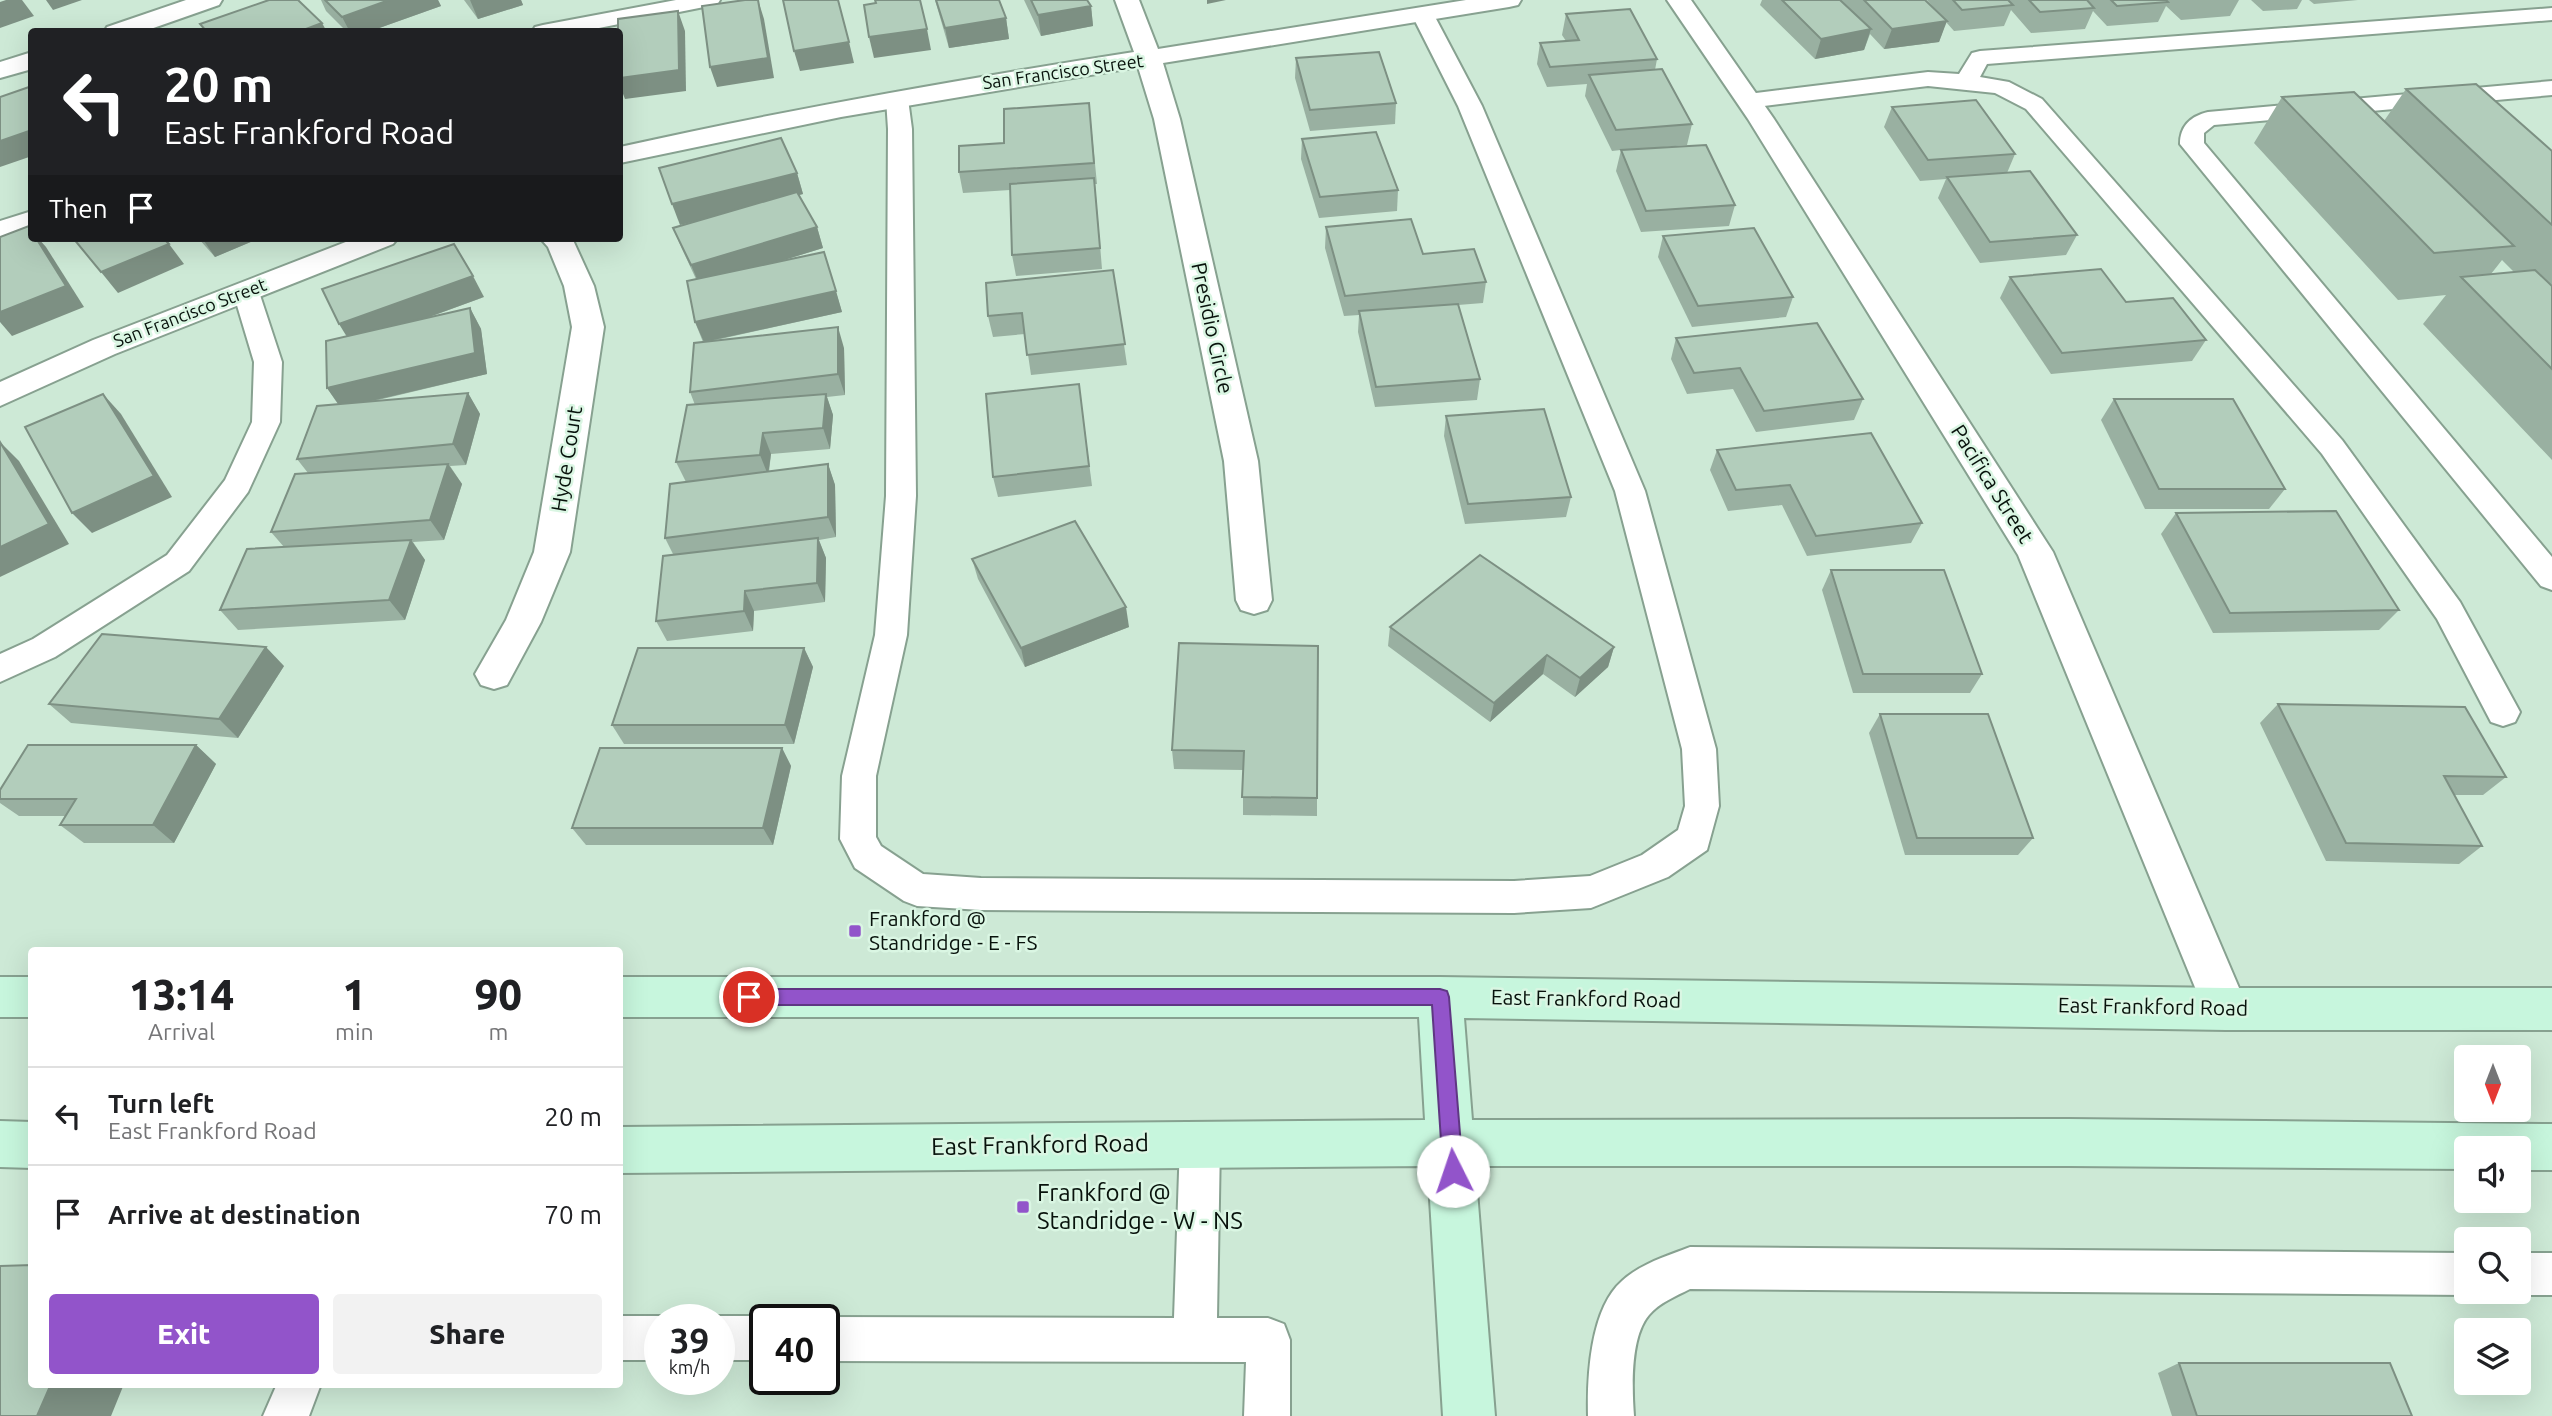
<!DOCTYPE html>
<html lang="en">
<head>
<meta charset="utf-8">
<style>
  :root { --surface:#fff; --page:#f2f2f2; --text:#202124; --muted:#757577; --line:#e0e0e0; --accent:#9254ca }
  body { margin:0; font-family:Ubuntu,sans-serif; background:var(--page); color:var(--text); height:100vh; display:flex; flex-direction:column; font-size:26px; white-space:nowrap }
  * { box-sizing:border-box; margin:0 }
  p { font-size:23px; color:var(--muted) }
  .icon { flex:none; width:38px; height:38px; fill:none; stroke:currentColor; stroke-width:2; stroke-linecap:round; stroke-linejoin:round }
  .map { position:relative; flex:1; overflow:hidden }
  .details { position:absolute; left:28px; top:947px; width:595px; height:441px; display:flex; flex-direction:column; background:var(--surface); border-radius:7px; box-shadow:0 7px 28px #0002 }
  .details>* { flex:none }
  .banner { position:absolute; left:28px; top:28px; width:595px; height:214px; border-radius:7px; box-shadow:0 7px 28px #0002; background:#202124; color:#fff; overflow:hidden }
  .needle { width:46px; rotate:180deg }
  .controls { position:absolute; left:2454px; top:1045px; display:grid; gap:14px }
  .controls a { display:grid; place-items:center; width:77px; height:77px; border-radius:7px; background:var(--surface); box-shadow:0 7px 28px #0002; font-size:35px }
  .speed { position:absolute; left:644px; top:1304px; display:flex; gap:14px; font-size:35px; font-weight:700; text-align:center }
  .speed>* { display:grid; place-content:center; width:91px; height:91px; border-radius:50%; background:var(--surface); box-shadow:0 7px 28px #0002; line-height:1 }
  .speed small { font-size:18px; font-weight:400 }
  .speed .limit { border:4px solid #111; border-radius:10px; background:#fff; color:#111 }
  .pin { position:absolute; display:grid; place-items:center; width:60px; height:60px; color:#fff; margin:-30px; border:4px solid #fff; border-radius:50%; box-shadow:0 2px 7px #0007 }
  .me { position:absolute; width:77px; margin:-38px; rotate:356deg; stroke-linejoin:round; filter:drop-shadow(0 0 5px #0008) }
  .turn { display:flex; align-items:center; gap:24px; height:147px; padding:0 21px; font-size:32px }
  .turn .icon { width:91px; height:91px; stroke-width:2.5 }
  .turn b { display:block; font-size:49px; line-height:60px }
  .then { display:flex; align-items:center; height:66px; padding:0 21px; background:#0003; gap:14px; font-size:26px }
  .eta { display:flex; justify-content:space-evenly; align-items:center; height:119px; text-align:center }
  .eta b { font-size:42px; font-weight:800; line-height:49px }
  .primary-button { display:flex; gap:14px; margin-top:auto; padding:14px 21px }
  .primary-button a { flex:1; height:80px; border-radius:7px; background:var(--accent); color:#fff; font-size:28px; font-weight:800; line-height:80px; text-align:center }
  .primary-button a+a { background:var(--page); color:var(--text) }
  ul { padding:0; list-style:none }
  li { display:flex; align-items:center; gap:21px; height:98px; padding:0 21px; border-top:2px solid var(--line) }
  li div { flex:1 }
  li b { display:block; font-size:26px }
  li em { font-style:normal }
  .map>svg:first-child { display:block }
</style>
</head>
<body>
<div class="map">
<svg width="2552" height="1416" viewBox="0 0 2552 1416">
  <rect width="100%" height="100%" fill="#cde9d6"/>
  <g fill="none" stroke-linecap="round" stroke-linejoin="round">
    <defs>
      <g id="lane">
        <polygon points="676,0 720,0 717,5 709,6 579,32 532,32 535,27 543,25"/>
        <polygon points="2552,8 2552,20 1987,64 1980,77 2009,82 2042,99 2342,440 2460,602 2520,712 2515,722 2503,726 2491,722 2437,619 2322,454 2026,109 1995,93 1928,86 1748,108 1740,106 1737,101 1740,96 1748,94 1928,72 1959,74 1972,53 1980,51"/>
        <polygon points="1423,9 1431,10 1434,15 1482,106 1645,491 1716,749 1719,806 1707,850 1668,877 1591,908 1514,913 981,910 917,906 904,901 855,868 840,839 842,776 875,635 886,496 888,129 886,99 889,94 905,94 908,99 912,129 916,496 907,635 876,776 876,837 881,846 923,874 981,878 1514,881 1590,876 1642,855 1678,830 1685,806 1682,749 1615,491 1458,106 1412,15 1415,10"/>
        <path d="M2552 81V95L2214 125 2204 133V143L2552 557V590L2541 586 2180 144C2180 126 2191 116 2208 112Z"/>
        <polygon points="32,211 32,227 0,238 0,221"/>
        <polygon points="246,284 255,286 259,292 282,362 280,422 248,492 189,571 55,657 0,682 0,654 33,639 167,555 225,480 252,422 254,362 233,292 237,286"/>
        <polygon points="1200,1123 1214,1129 1220,1143 1217,1318 1268,1318 1284,1324 1290,1340 1290,1416 1244,1416 1246,1362 824,1361 824,1320 818,1320 824,1317 1174,1318 1180,1143 1186,1129"/>
        <path d="M1690 1247 2466 1253V1292H2475L2466 1295 1690 1289C1676 1296 1659 1303 1649 1315 1630 1337 1632 1388 1634 1416H1588C1587 1377 1590 1309 1622 1281 1640 1264 1667 1256 1690 1247Z"/>
        <polygon points="2518,1253 2552,1253 2552,1295 2518,1295 2509,1292 2518,1292"/>
        <polygon points="620,1316 660,1316 668,1320 660,1320 660,1360 620,1360"/>
        <polygon points="719,1316 765,1316 773,1320 765,1320 765,1360 719,1360 719,1320 711,1320"/>
        <polygon points="277,1384 321,1384 309,1416 263,1416"/>
      </g>
      <g id="street">
        <polygon points="186,0 222,0 219,5 142,32 104,32 107,27"/>
        <path d="M1115 0H1139L1158 49 1466 0H1521L1518 5 1509 7 1163 63 1180 119 1258 461 1272 600 1267 610 1254 614 1241 610 1236 600 1224 461 1154 119 1138 67 841 117 620 163V147C790 109 961 79 1134 52Z"/>
        <polygon points="1667,0 1691,0 1774,119 2053,552 2248,1009 2242,1024 2226,1030 2210,1024 2018,555 1748,119"/>
        <polygon points="32,52 32,69 0,78 0,62"/>
        <polygon points="356,238 398,238 393,244 115,354 0,406 0,382 93,340"/>
        <polygon points="540,238 572,238 594,286 604,327 570,552 541,622 507,685 494,689 481,685 475,674 506,620 534,552 572,327 564,286 548,247"/>
      </g>
      <g id="secondary">
        <rect x="0" y="977" width="32" height="40"/>
        <polygon points="620,977 1440,977 2226,988 2552,988 2552,1030 2226,1030 1464,1018 1472,1120 2069,1119 2552,1124 2552,1170 2518,1170 2518,1148 2466,1148 2466,1169 2069,1166 1475,1166 1495,1416 1443,1416 1428,1166 620,1173 620,1127 1425,1120 1419,1017 620,1017"/>
        <polygon points="0,1121 32,1122 32,1168 0,1167"/>
      </g>
    </defs>
    <use href="#lane" stroke="#87a190" stroke-width="4"/>
    <use href="#street" stroke="#87a190" stroke-width="4"/>
    <use href="#secondary" stroke="#87a190" stroke-width="4"/>
    <use href="#lane" fill="#fff" fill-rule="evenodd"/>
    <use href="#street" fill="#fff" fill-rule="evenodd"/>
    <use href="#secondary" fill="#c7f6dd" fill-rule="evenodd"/>
  </g>
  <g fill="#99b0a1" fill-rule="evenodd">
    <polygon points="321,0 438,0 441,6 368,32 347,32 326,11"/>
    <polygon points="464,0 521,0 523,5 478,19"/>
    <polygon points="935,0 999,0 1006,18 1009,39 949,48"/>
    <polygon points="1024,0 1087,0 1091,6 1093,26 1041,36"/>
    <polygon points="1762,0 1925,0 1941,16 1927,0 2239,0 2230,16 2181,20 2166,6 2158,22 2107,26 2093,11 2085,29 2031,33 2011,10 2004,26 1954,31 1946,22 1939,42 1884,49 1870,34 1864,50 1815,59 1760,5"/>
    <polygon points="2251,0 2302,0 2297,9 2263,11"/>
    <polygon points="2309,0 2358,0 2314,4"/>
    <polygon points="1566,14 1657,59 1655,70 1692,124 1687,145 1640,149 1735,205 1729,226 1641,232 1616,171 1621,150 1612,151 1585,96 1587,84 1547,87 1537,64 1540,43 1566,41 1562,35"/>
    <polygon points="1296,58 1396,103 1395,124 1310,131 1295,78"/>
    <path d="M2406 89 2552 151V460L2423 324 2446 295 2398 300 2254 143 2282 97 2384 121ZM2502 260 2514 272 2491 274Z"/>
    <polygon points="1089,103 1097,184 1095,184 1102,269 1016,276 1012,255 1010,190 963,193 959,172 1004,143"/>
    <polygon points="1892,107 2015,154 2007,173 2077,235 2066,255 1980,263 1938,198 1946,179 1920,181 1884,127"/>
    <polygon points="1302,139 1398,190 1397,211 1319,218 1301,159"/>
    <polygon points="797,173 803,194 799,195 817,227 823,248 781,261 824,252 842,312 707,342 844,348 845,395 827,397 833,415 830,449 771,454 769,472 828,464 835,485 836,537 819,540 826,558 825,602 754,611 753,631 667,641 656,621 673,554 665,538 686,482 676,462 695,405 690,392 703,342 695,322 696,279 682,249 673,228 707,218 680,225"/>
    <polygon points="1326,227 1423,254 1486,282 1483,303 1458,305 1480,379 1477,400 1375,407 1358,332 1359,315 1344,316 1325,248"/>
    <polygon points="1663,236 1793,297 1786,317 1692,327 1658,257"/>
    <polygon points="198,238 260,238 215,257"/>
    <polygon points="1113,270 1127,365 1031,375 1025,334 993,337 988,316"/>
    <polygon points="2010,277 2126,302 2206,340 2192,361 2051,374 2000,298"/>
    <polygon points="484,297 424,319 470,308 481,329 487,374 370,402 468,393 480,414 466,465 450,466 462,484 444,540 413,542 425,560 405,620 238,630 220,610 284,547 271,532 308,473 297,459 338,404 327,388 347,336"/>
    <polygon points="1676,338 1863,399 1854,420 1756,432 1733,389 1687,394 1671,359"/>
    <polygon points="1079,384 1092,486 998,497 993,477"/>
    <polygon points="2114,399 2285,489 2269,509 2145,509 2101,420"/>
    <polygon points="1446,416 1571,497 1566,517 1465,524 1444,436"/>
    <polygon points="1717,450 1922,523 1911,543 1807,556 1782,505 1728,511 1710,470"/>
    <polygon points="2176,513 2399,610 2379,630 2213,633 2161,534"/>
    <polygon points="972,559 1129,627 1025,667 978,579"/>
    <polygon points="1831,570 1982,674 1970,693 1853,693 1822,590"/>
    <polygon points="1390,627 1614,647 1608,667 1575,697 1543,674 1490,722 1388,646"/>
    <polygon points="1179,643 1317,798 1317,816 1243,815 1243,770 1174,769 1172,750"/>
    <polygon points="804,648 813,667 794,744 624,744 612,725"/>
    <polygon points="284,666 238,738 71,723 49,704"/>
    <polygon points="2278,704 2506,777 2483,795 2454,795 2482,846 2459,864 2326,861 2260,723"/>
    <polygon points="1880,714 2033,838 2018,855 1905,855 1869,733"/>
    <polygon points="196,745 216,764 174,843 84,843 60,825 65,816 19,816 0,803 0,790"/>
    <polygon points="782,748 791,766 773,845 586,845 572,828"/>
    <polygon points="2179,1363 2412,1416 2172,1416 2158,1373"/>
  </g>
  <g fill="#7d9083">
    <polygon points="6,0 22,0 34,16 0,28 0,2"/>
    <polygon points="46,0 82,0 53,10"/>
    <polygon points="389,0 438,0 441,6 368,32 350,32 342,17"/>
    <polygon points="470,0 521,0 523,5 478,19"/>
    <polygon points="758,0 764,19 774,78 717,87 710,67"/>
    <polygon points="1207,0 1226,0 1207,4"/>
    <polygon points="1091,6 1093,26 1041,36 1038,15"/>
    <polygon points="678,11 685,31 686,91 625,99 620,86 620,78"/>
    <polygon points="1006,18 1009,39 949,48 945,28"/>
    <polygon points="1947,21 1939,42 1884,49 1892,29"/>
    <polygon points="322,23 327,32 298,32"/>
    <polygon points="927,29 931,50 874,58 869,37"/>
    <polygon points="1871,29 1864,50 1815,59 1821,39"/>
    <polygon points="849,42 854,63 800,71 794,51"/>
    <polygon points="32,130 32,156 0,167 0,141"/>
    <polygon points="797,173 803,194 680,225 672,204"/>
    <polygon points="817,227 823,248 700,286 691,265"/>
    <polygon points="36,238 38,238 46,247 84,307 12,336 0,322 0,312"/>
    <polygon points="202,238 260,238 215,257"/>
    <polygon points="169,244 184,264 118,293 101,272"/>
    <polygon points="473,276 484,297 352,345 339,324"/>
    <polygon points="836,291 842,312 704,342 695,322"/>
    <polygon points="470,308 481,329 487,374 341,408 327,388"/>
    <polygon points="838,327 844,348 845,395 838,374"/>
    <polygon points="468,393 480,414 466,465 453,444"/>
    <polygon points="103,394 121,414 172,497 92,533 72,513"/>
    <polygon points="826,394 833,415 830,449 823,428"/>
    <polygon points="763,433 771,454 768,475 760,455"/>
    <polygon points="0,442 19,461 69,544 0,577"/>
    <polygon points="448,464 462,484 444,540 430,520"/>
    <polygon points="828,464 835,485 836,537 828,517"/>
    <polygon points="818,538 826,558 825,602 817,583"/>
    <polygon points="411,540 425,560 405,620 389,600"/>
    <polygon points="745,591 754,611 753,631 744,611"/>
    <polygon points="1126,607 1129,627 1025,667 1021,648"/>
    <polygon points="266,647 284,666 238,738 219,719"/>
    <polygon points="1614,647 1608,667 1575,697 1580,678"/>
    <polygon points="804,648 813,667 794,744 785,725"/>
    <polygon points="1547,655 1543,674 1490,722 1494,703"/>
    <polygon points="196,745 216,764 174,843 153,825"/>
    <polygon points="782,748 791,766 773,845 763,828"/>
    <polygon points="51,1384 124,1384 111,1416 37,1416"/>
  </g>
  <g fill="#b2cdbb" stroke="#7d9083" stroke-width="2">
    <polygon points="269,0 298,0 322,23 298,32 207,32 200,24"/>
    <polygon points="325,0 389,0 342,17"/>
    <polygon points="745,0 758,0 768,58 710,67 702,6"/>
    <polygon points="783,0 838,0 849,42 794,51"/>
    <polygon points="875,0 920,0 927,29 869,37 864,5 876,3"/>
    <polygon points="936,0 999,0 1006,18 945,28"/>
    <polygon points="1031,0 1087,0 1091,6 1038,15"/>
    <polygon points="1782,0 1840,0 1871,29 1821,39"/>
    <polygon points="1864,0 1925,0 1947,21 1892,29"/>
    <polygon points="1953,0 2008,0 2013,5 1962,10"/>
    <polygon points="2029,0 2087,0 2094,8 2040,12"/>
    <polygon points="2111,0 2166,0 2168,2 2117,6"/>
    <polygon points="1630,9 1657,59 1550,67 1540,43 1579,40 1566,14"/>
    <polygon points="678,11 679,70 620,78 620,32 618,32 618,19"/>
    <polygon points="1379,52 1396,103 1310,110 1296,58"/>
    <polygon points="1662,69 1692,124 1616,130 1589,75"/>
    <polygon points="2476,84 2552,151 2552,225 2406,89"/>
    <polygon points="32,86 32,130 0,141 0,97"/>
    <polygon points="2354,92 2514,246 2434,253 2282,97"/>
    <polygon points="1976,100 2015,154 1928,160 1892,107"/>
    <polygon points="1089,103 1094,163 959,172 959,146 1004,143 1004,109"/>
    <polygon points="1376,132 1398,190 1320,197 1302,139"/>
    <polygon points="781,138 797,173 672,204 659,168"/>
    <polygon points="1706,145 1735,205 1646,211 1621,150"/>
    <polygon points="2030,171 2077,235 1990,242 1947,177"/>
    <polygon points="1094,178 1100,248 1012,255 1010,184"/>
    <polygon points="797,192 817,227 691,265 673,228"/>
    <polygon points="1411,219 1423,254 1474,249 1486,282 1345,296 1326,227"/>
    <polygon points="29,226 32,231 32,238 36,238 66,286 0,312 0,237"/>
    <polygon points="1754,228 1793,297 1698,306 1663,236"/>
    <polygon points="73,238 163,238 169,244 101,272"/>
    <polygon points="454,244 473,276 339,324 322,289"/>
    <polygon points="824,252 836,291 695,322 687,281"/>
    <polygon points="2101,269 2126,302 2173,298 2206,340 2062,353 2010,277"/>
    <polygon points="1113,270 1125,344 1027,355 1022,313 988,316 986,283"/>
    <polygon points="2535,270 2552,286 2552,369 2461,277"/>
    <polygon points="1458,304 1480,379 1376,387 1359,311"/>
    <polygon points="470,308 475,353 327,388 326,341"/>
    <polygon points="1817,323 1863,399 1764,411 1740,368 1694,373 1676,338"/>
    <polygon points="838,327 838,374 690,392 694,343"/>
    <polygon points="1079,384 1089,466 993,477 986,394"/>
    <polygon points="468,393 453,444 297,459 317,406"/>
    <polygon points="103,394 154,476 72,513 25,427"/>
    <polygon points="826,394 823,428 763,433 760,455 676,462 687,405"/>
    <polygon points="2114,399 2233,399 2285,489 2159,489"/>
    <polygon points="1544,409 1571,497 1468,504 1446,416"/>
    <polygon points="1871,433 1922,523 1816,536 1790,485 1736,490 1717,450"/>
    <polygon points="0,442 49,524 0,547"/>
    <polygon points="448,464 430,520 271,532 295,474"/>
    <polygon points="828,464 828,517 665,538 670,484"/>
    <polygon points="2336,511 2399,610 2230,613 2176,513"/>
    <polygon points="1075,521 1126,607 1021,648 972,559"/>
    <polygon points="818,538 817,583 745,591 744,611 656,621 663,556"/>
    <polygon points="411,540 389,600 220,610 247,549"/>
    <polygon points="1480,555 1614,647 1580,678 1547,655 1494,703 1390,627"/>
    <polygon points="1831,570 1944,570 1982,674 1863,674"/>
    <polygon points="102,634 266,647 219,719 49,704"/>
    <polygon points="1179,643 1318,646 1317,798 1242,797 1244,751 1172,750"/>
    <polygon points="638,648 804,648 785,725 612,725"/>
    <polygon points="2278,704 2465,707 2506,777 2444,776 2482,846 2346,843"/>
    <polygon points="1880,714 1988,714 2033,838 1917,838"/>
    <polygon points="28,745 196,745 153,825 60,825 76,799 0,799 0,790"/>
    <polygon points="600,748 782,748 763,828 572,828"/>
    <polygon points="32,1265 32,1384 51,1384 37,1416 0,1416 0,1266"/>
    <polygon points="2179,1363 2390,1363 2412,1416 2197,1416"/>
  </g>
  <polygon fill="#9254ca" stroke="#5f3783" stroke-width="2" points="749,989 1440,989 1447,991 1449,997 1463,1171 1460,1178 1453,1180 1446,1178 1443,1171 1432,1005 749,1005 742,1003 740,997 742,991"/>
  <g fill="#9254ca" stroke="#daf6e3" stroke-width="2.5">
    <rect x="848" y="924" width="14" height="14" rx="3.5"/>
    <rect x="1016" y="1200" width="14" height="14" rx="3.5"/>
  </g>
  <g text-anchor="middle" stroke-width="5" stroke-linejoin="round" paint-order="stroke">
    <g font-size="18" fill="#08120c" stroke="#daf6e3">
      <text transform="translate(1063 72) rotate(-8)" y="6">San Francisco Street</text>
      <text transform="translate(190 313) rotate(-21)" y="6">San Francisco Street</text>
    </g>
    <g font-size="21" fill="#08120c" stroke="#daf6e3">
      <text transform="translate(1212 328) rotate(78)" y="7">Presidio Circle</text>
      <text transform="translate(567 459) rotate(-81)" y="7">Hyde Court</text>
      <text transform="translate(1992 484) rotate(58)" y="7">Pacifica Street</text>
      <text transform="translate(1586 999) rotate(1)" y="7">East Frankford Road</text>
      <text transform="translate(2153 1007) rotate(1)" y="7">East Frankford Road</text>
    </g>
    <g font-size="21" fill="#08120c" stroke="#daf6e3" text-anchor="start">
      <text x="869" y="926">Frankford @<tspan x="869" dy="24">Standridge - E - FS</tspan></text>
    </g>
    <g font-size="24" fill="#08120c" stroke="#daf6e3">
      <text transform="translate(1040 1145) rotate(-1)" y="8">East Frankford Road</text>
    </g>
    <g font-size="24" fill="#08120c" stroke="#daf6e3" text-anchor="start">
      <text x="1037" y="1201">Frankford @<tspan x="1037" dy="28">Standridge - W - NS</tspan></text>
    </g>
  </g>
</svg>
<div class="controls">
<a><svg class="needle" viewBox="-14 -14 28 28"><path d="M0-13l5 13h-10z" fill="#e53935"/><path d="M0 13l5-13h-10z" fill="#757577"/></svg></a>
<a><svg class="icon" aria-label="sound" viewBox="0 0 24 24"><path d="M4 9h4l5-4v14l-5-4H4zM17 9q2 3 0 6"/></svg></a>
<a><svg class="icon" aria-label="search" viewBox="0 0 24 24"><circle cx="10" cy="10" r="6"/><path d="M15 15l6 6"/></svg></a>
<a><svg class="icon" aria-label="layers" viewBox="0 0 24 24"><path d="M12 4l9 5-9 5-9-5zM3 14l9 5 9-5"/></svg></a>
</div>
<div class="speed"><div>39<small>km/h</small></div><div class="limit">40</div></div>
<div class="pin" style="left:749px;top:997px;background:#d93025"><svg class="icon" aria-label="arrive" viewBox="0 0 24 24"><path d="M6 21V4h12l-3 4 3 4H6"/></svg></div>
<svg class="me" style="left:1453px;top:1171px" viewBox="-20 -20 40 40"><circle r="19" fill="#fff"/><path d="M0-13L10 11 0 6-10 11z" fill="#9254ca"/></svg>
<div class="banner">
<div class="turn"><svg class="icon" aria-label="left" viewBox="0 0 24 24"><path d="M17 20v-9H6M10 6l-5 5 5 5"/></svg><div><b>20 m</b>East Frankford Road</div></div>
<div class="then">Then<svg class="icon" aria-label="arrive" viewBox="0 0 24 24"><path d="M6 21V4h12l-3 4 3 4H6"/></svg></div>
</div>
<section class="details">
<div class="eta">
<div><b>13:14</b><p>Arrival</p></div>
<div><b>1</b><p>min</p></div>
<div><b>90</b><p>m</p></div>
</div>
<ul>
<li><svg class="icon" aria-label="left" viewBox="0 0 24 24"><path d="M17 20v-9H6M10 6l-5 5 5 5"/></svg><div><b>Turn left</b><p>East Frankford Road</p></div><em>20 m</em></li>
<li><svg class="icon" aria-label="arrive" viewBox="0 0 24 24"><path d="M6 21V4h12l-3 4 3 4H6"/></svg><div><b>Arrive at destination</b></div><em>70 m</em></li>
</ul>
<div class="primary-button"><a>Exit</a><a>Share</a></div>
</section>
</div>
</body>
</html>
